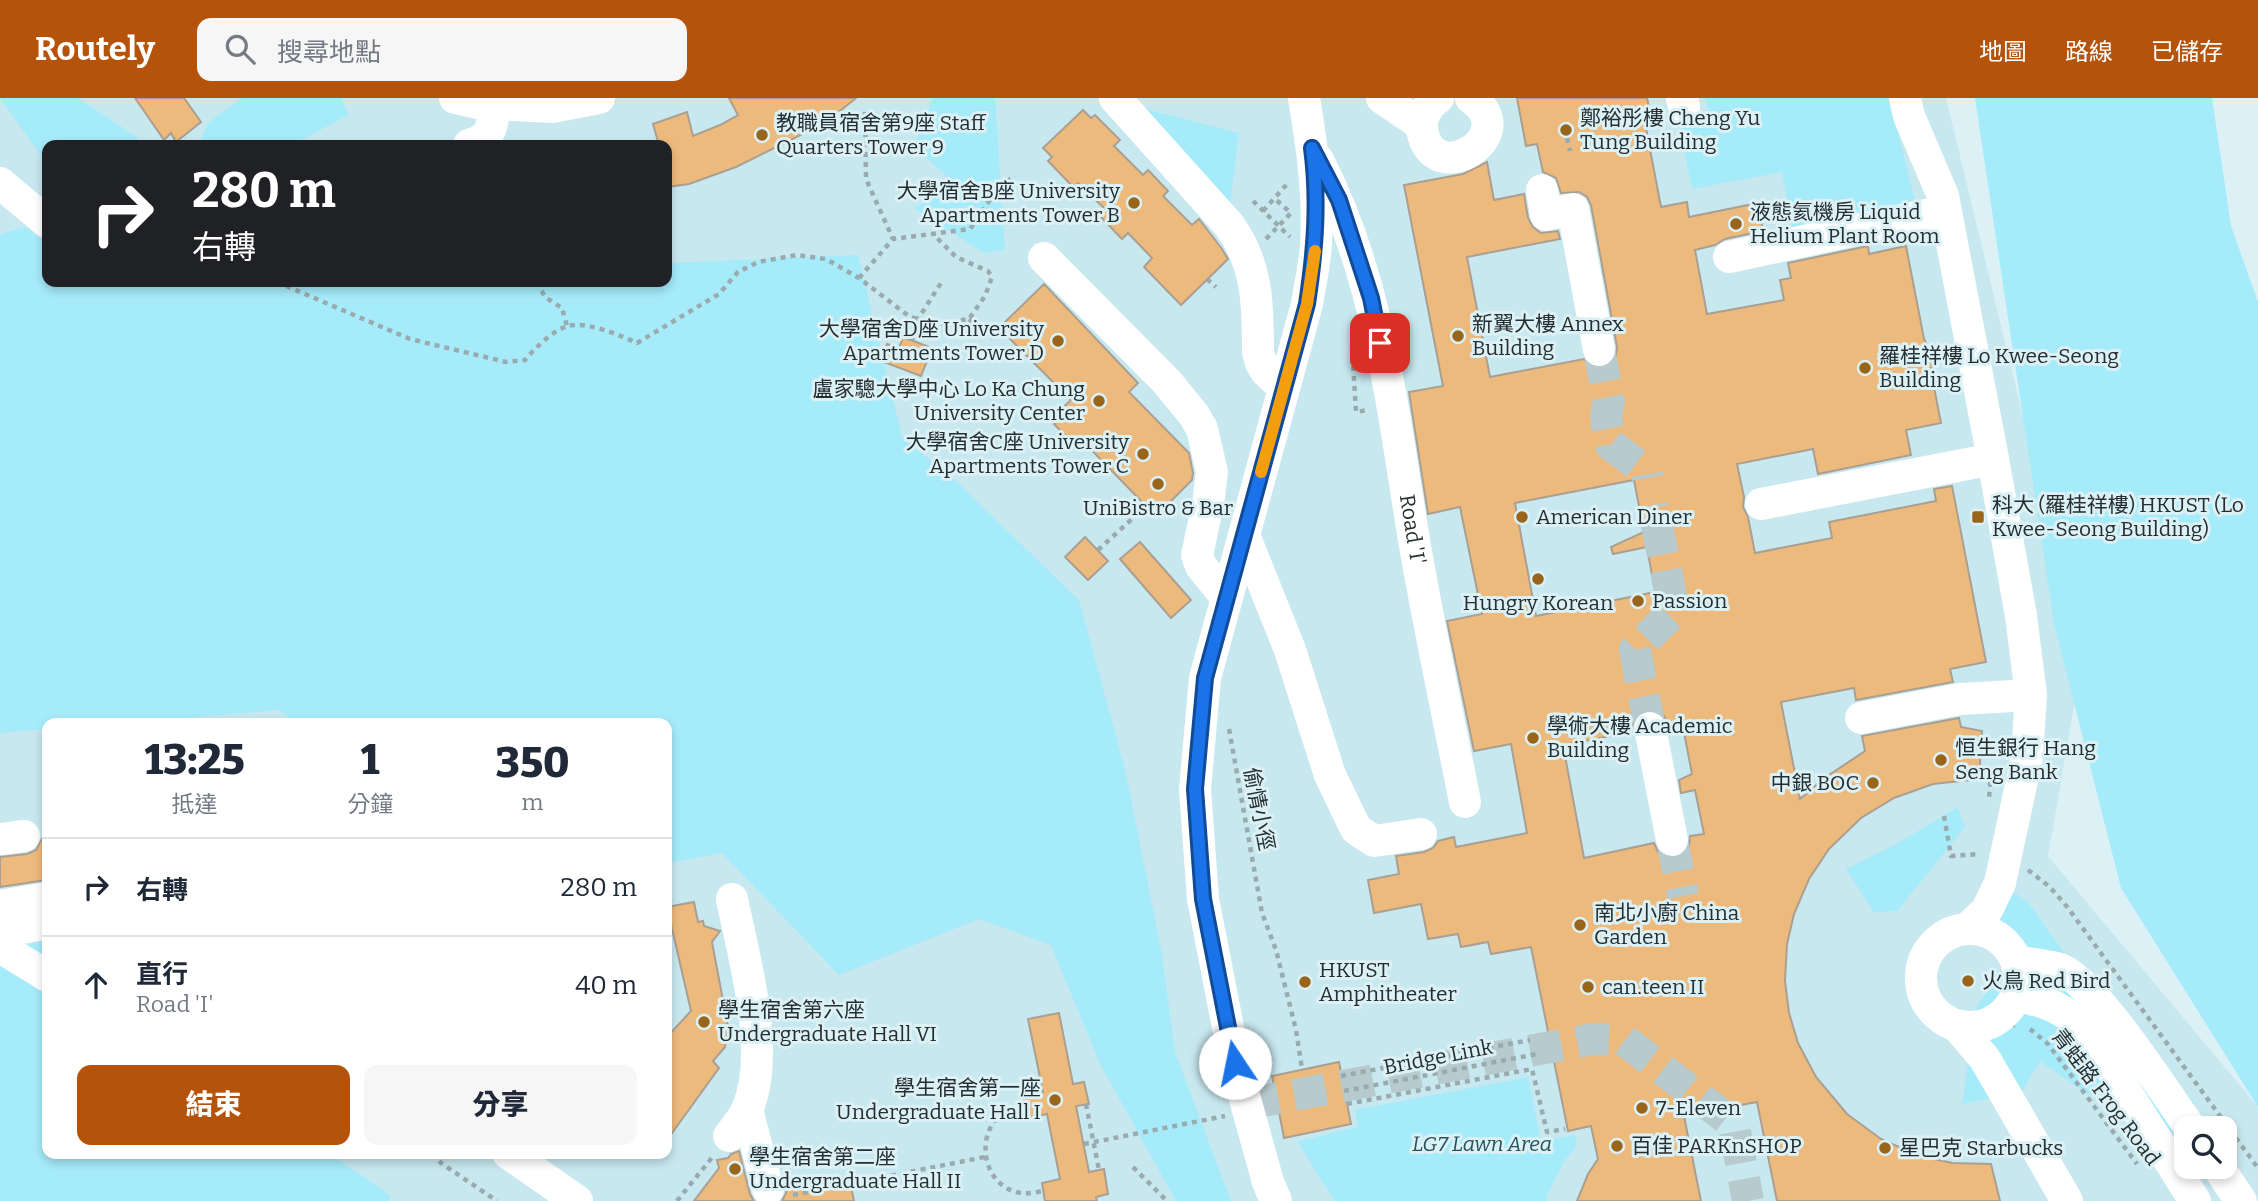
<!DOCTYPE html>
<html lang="zh-TW">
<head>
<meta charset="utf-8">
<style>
  :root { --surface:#fff; --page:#f6f6f7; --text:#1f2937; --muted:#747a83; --line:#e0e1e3; --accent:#b45309 }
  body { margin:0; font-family:Bitter,"Noto Sans TC",serif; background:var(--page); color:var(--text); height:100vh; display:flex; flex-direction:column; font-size:26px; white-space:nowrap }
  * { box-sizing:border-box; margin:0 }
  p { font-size:23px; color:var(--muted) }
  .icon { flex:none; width:38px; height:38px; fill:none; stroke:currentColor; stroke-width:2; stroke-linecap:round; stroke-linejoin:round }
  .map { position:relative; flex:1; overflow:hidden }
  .drawer { position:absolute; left:42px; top:620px; width:630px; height:441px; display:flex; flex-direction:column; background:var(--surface); border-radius:14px; box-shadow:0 4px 10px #0003 }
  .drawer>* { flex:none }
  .banner { position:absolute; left:42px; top:42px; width:630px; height:147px; border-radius:14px; box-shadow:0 4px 10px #0003; background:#202124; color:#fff; overflow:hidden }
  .buttons { position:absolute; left:2174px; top:1018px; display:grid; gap:14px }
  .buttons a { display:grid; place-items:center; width:63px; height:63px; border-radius:14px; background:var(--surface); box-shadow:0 4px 10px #0003; font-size:35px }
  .pin { position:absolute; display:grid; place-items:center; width:60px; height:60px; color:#fff; margin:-30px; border-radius:14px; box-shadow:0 4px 10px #0006 }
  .me { position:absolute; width:77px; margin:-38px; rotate:349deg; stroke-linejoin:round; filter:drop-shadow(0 0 5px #0008) }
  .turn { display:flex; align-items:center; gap:24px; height:147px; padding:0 35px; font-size:32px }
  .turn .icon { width:91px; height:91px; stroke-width:2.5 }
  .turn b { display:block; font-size:49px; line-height:60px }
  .eta { display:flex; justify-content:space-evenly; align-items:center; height:119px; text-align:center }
  .eta b { font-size:42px; font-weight:800; line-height:49px }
  .action { display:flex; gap:14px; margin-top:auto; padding:14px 35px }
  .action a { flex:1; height:80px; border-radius:14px; background:var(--accent); color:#fff; font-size:28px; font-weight:800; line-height:80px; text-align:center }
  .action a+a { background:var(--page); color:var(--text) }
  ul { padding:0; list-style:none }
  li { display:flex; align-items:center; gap:21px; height:98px; padding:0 35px; border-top:2px solid var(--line) }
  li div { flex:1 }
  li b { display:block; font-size:26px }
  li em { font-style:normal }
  header { display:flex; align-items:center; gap:42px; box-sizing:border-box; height:98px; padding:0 35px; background:var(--accent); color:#fff }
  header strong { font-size:33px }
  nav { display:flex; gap:38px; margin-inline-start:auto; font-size:24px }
  .search { width:490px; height:63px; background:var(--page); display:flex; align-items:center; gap:18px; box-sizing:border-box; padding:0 24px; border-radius:14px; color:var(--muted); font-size:26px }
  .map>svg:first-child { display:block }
</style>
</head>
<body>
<header>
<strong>Routely</strong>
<div class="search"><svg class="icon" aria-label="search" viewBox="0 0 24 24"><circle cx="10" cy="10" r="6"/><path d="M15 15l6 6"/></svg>搜尋地點</div>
<nav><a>地圖</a><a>路線</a><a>已儲存</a></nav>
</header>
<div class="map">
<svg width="2258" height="1103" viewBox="0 0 2258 1103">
  <rect width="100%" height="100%" fill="#dbf1f6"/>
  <path fill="#c8e8ef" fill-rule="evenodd" d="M0 0H1946L2082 563 2048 758 2258 1009V1103H0ZM47 47H667V184H47ZM47 625H667V1055H47ZM2186 1031H2224V1069H2186Z"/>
  <g fill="#a6ebfa">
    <polygon points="0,0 78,0 137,39 140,47 47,47 47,64 45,63"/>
    <polygon points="242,0 341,0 349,17 291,47 198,47 209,24"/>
    <polygon points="933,0 995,0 1005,152 984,155 914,110 957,88 914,48"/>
    <polygon points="1705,0 1889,0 1917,110 1793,133 1782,74 1692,91 1680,32 1708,11"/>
    <polygon points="1975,0 2212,0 2231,128 2258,204 2258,1009 2121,790 2054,526"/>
    <polygon points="1142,10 1239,35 1229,115"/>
    <polygon points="25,129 47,145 47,184 667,184 667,165 858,157 902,339 959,386 1079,502 1126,675 1162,857 1175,954 1231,1103 1176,1103 1100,966 1051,847 979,821 839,877 722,755 667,765 667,625 296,625 279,612 124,625 47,625 47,631 0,635 0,136"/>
    <polygon points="1958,709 1965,729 1897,813 1874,814 1846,771 1898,745"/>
    <polygon points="1991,779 2027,803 2105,911 2195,1005 2170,1036 2036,858 1980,849"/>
    <polygon points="47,843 47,1055 329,1055 391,1098 388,1103 0,1103 0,852"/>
    <polygon points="1993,886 2072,937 2118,1011 2084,994 2040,963 2022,994 1962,1006 1976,909"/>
    <polygon points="1528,979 1541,1043 1575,1037 1577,1048 1565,1062 1547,1097 1546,1103 1335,1103 1312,1068 1298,1043 1358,1029 1355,1012"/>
  </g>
  <g fill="#edba7d" stroke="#ab9f91" stroke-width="2" fill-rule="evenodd">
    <polygon points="135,0 184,0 201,24 176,44 171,35 164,42"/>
    <polygon points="729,0 856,0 825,25 736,69 689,86 667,89 667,47 659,47 653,26 687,14 693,38 720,27 738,17"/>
    <path d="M1517 0H1647L1652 24 1645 25 1661 109 1687 104 1689 119 1758 105 1763 133 1725 141 1715 147 1695 152 1707 216 1784 202 1780 182 1791 180 1788 165 1868 148 1869 156 1906 148 1924 241 1933 259 1931 274 1941 325 1906 332 1911 357 1818 376 1813 351 1737 366 1744 399 1743 409 1748 419 1755 455 1832 440 1829 424 1936 403 1934 391 1952 388 1986 564 1950 571 1953 584 1856 602 1854 590 1781 604 1800 701 1823 681 1865 653 1862 638 1959 620 1961 629 1982 633 1979 681 1933 686 1894 700 1861 720 1829 751 1809 781 1794 816 1787 846 1785 883 1789 915 1798 945 1816 979 1847 1016 1881 1041 1919 1058 1953 1065 1991 1066 2000 1103H1777L1757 1004 1684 1018 1701 1103H1577L1588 1076 1598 1061 1591 1028 1568 1033 1531 849 1491 856 1488 844 1461 849 1458 836 1428 841 1421 806 1374 815 1368 782 1399 776 1396 758 1424 754 1433 750 1438 743 1454 739 1456 749 1527 735 1511 646 1474 653 1447 523 1482 516 1460 409 1428 416 1409 294 1443 288 1404 87 1463 76 1487 64 1494 102 1524 96 1528 120 1533 129 1541 135 1558 133 1560 141 1467 159 1490 279 1584 261 1592 269 1602 270 1611 265 1616 257 1617 249 1591 107 1587 99 1579 94 1561 95 1556 80 1543 74 1537 46 1526 48ZM1634 382 1644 434 1611 449 1613 456 1647 449 1655 494 1536 518 1515 405ZM1646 612 1657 613 1664 618 1668 627 1682 624 1692 676 1679 682 1681 695 1695 692 1704 736 1690 738 1689 749 1684 756 1676 760 1665 759 1658 754 1654 745 1584 760 1563 647 1632 634 1633 623 1637 617Z"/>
    <polygon points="1083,12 1091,20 1095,17 1120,42 1114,48 1143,77 1148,72 1168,93 1163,98 1192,127 1199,121 1222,151 1228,161 1181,207 1144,169 1152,160 1128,135 1122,141 1099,117 1105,111 1078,85 1073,89 1048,63 1052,59 1043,50"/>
    <polygon points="1044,186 1138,285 1129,294 1189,355 1193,375 1192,382 1160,414 1149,403 1145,407 1079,339 1072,345 1054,326 1063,318 1059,313 1071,302 1009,240 1013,235 1004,225"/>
    <polygon points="903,239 932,250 921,278 881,263 887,246 899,250"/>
    <polygon points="1085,439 1108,463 1088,482 1065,459"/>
    <polygon points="1140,444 1191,502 1171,520 1120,461"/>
    <polygon points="47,740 47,782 0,789 0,759 27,756 36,752 42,741"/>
    <polygon points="694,804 698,824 703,823 704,828 720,833 712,844 728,929 725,949 713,963 719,970 667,1042 667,939 691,913 667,809"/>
    <polygon points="1059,915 1073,986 1084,984 1089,1006 1076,1008 1089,1074 1104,1071 1108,1096 1096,1099 1097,1103 1045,1103 1042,1085 1060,1081 1047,1016 1026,1020 1022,998 1043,994 1028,921"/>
    <polygon points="1339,964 1351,1026 1284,1040 1272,978"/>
    <polygon points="739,1053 750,1096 754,1103 694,1103 719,1070 717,1062 728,1060 731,1056"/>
    <polygon points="849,1078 854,1103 782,1103 786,1095 786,1087"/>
  </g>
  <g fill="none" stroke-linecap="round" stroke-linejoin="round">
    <g stroke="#b7cace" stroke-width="32" stroke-dasharray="32 16" stroke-linecap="butt">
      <polyline points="1599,252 1609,304 1606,319 1611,347 1647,374 1648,380"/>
      <polyline points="1650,630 1635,552 1674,513 1653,407"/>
      <polyline points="1672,742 1683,798"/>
      <polyline points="1247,1006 1593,941 1624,942 1726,1020 1735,1033 1748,1103"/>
    </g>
    <g stroke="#9aabaf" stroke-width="4.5" stroke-dasharray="5 5" stroke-linecap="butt">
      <polyline points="865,14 866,81 893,141"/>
      <polyline points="1567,40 1570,53"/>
      <polyline points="1253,103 1290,139"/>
      <polyline points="1263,113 1288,85"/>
      <polyline points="1266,141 1291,115 1274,100"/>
      <polyline points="859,180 893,141 970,131 1000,87 1015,78"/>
      <polyline points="1207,181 1216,189"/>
      <path d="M277 184 410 241 506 264 525 262C534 251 553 232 568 228 586 223 620 237 637 245L719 196 738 174 758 164 797 157 826 161 859 180 910 219 939 226 969 221 985 198 992 179 988 173 956 159 933 136"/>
      <polyline points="537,184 545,199 562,210 567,228"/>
      <polyline points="969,221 992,241"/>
      <polyline points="912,243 918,221 941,185"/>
      <polyline points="1352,248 1356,314 1368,312"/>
      <polyline points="1098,452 1132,421"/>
      <polyline points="1229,631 1262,815 1276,852 1296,932 1302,971"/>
      <polyline points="1979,674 1991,676 1989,700"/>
      <polyline points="1944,718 1951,758 1980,756"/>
      <polyline points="2028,772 2050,789 2068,810 2258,1070"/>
      <polyline points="667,923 670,922"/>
      <polyline points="2030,931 2048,946 2137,1066"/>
      <polyline points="1996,935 2002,927 2015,927"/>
      <polyline points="1341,978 1530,942"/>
      <polyline points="1344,993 1537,956"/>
      <polyline points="1086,1006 1099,1072"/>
      <polyline points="1347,1006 1532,971 1547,1034 1565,1031"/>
      <path d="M1023 1007C1015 1009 1005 1011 999 1018 974 1042 985 1090 1021 1095 1028 1096 1037 1094 1043 1093"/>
      <polyline points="1084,1046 1225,1018"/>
      <polyline points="433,1055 441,1065 497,1103"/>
      <polyline points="1133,1069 1167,1103"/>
      <polyline points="793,1097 985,1059"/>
      <polyline points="677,1103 714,1057"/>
    </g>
    <g stroke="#fff" stroke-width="32">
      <polyline points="455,0 477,5 552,9 599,0"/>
      <path d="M1115 0 1229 127C1258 166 1258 208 1258 254L1261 265 1266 273 1284 290"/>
      <polyline points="1382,0 1422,27"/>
      <path d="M1438 0C1428 7 1420 19 1422 32 1433 94 1524 37 1471 0"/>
      <polyline points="1682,0 1684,9"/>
      <polyline points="1905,0 1909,18 1943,98 1993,361 2021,518 2031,597 2027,659 2000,785 1987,812 1967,831"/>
      <path d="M469 47C494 39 491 29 495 6"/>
      <path id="s1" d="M1318 62C1379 180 1393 314 1414 442 1429 530 1448 617 1465 704"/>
      <polyline points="0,85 47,124"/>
      <polyline points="1542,92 1546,117 1573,111 1599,252"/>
      <polyline points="1729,159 1945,113"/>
      <polyline points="1044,160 1167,284 1194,317 1202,331 1212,374 1208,406 1197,457 1201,468 1226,499"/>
      <polyline points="1761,406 1993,361"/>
      <polyline points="1244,437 1290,552 1330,677 1356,731 1374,743 1421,736"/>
      <polyline points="1861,620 1960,601 2031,597"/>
      <polyline points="1650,630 1672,742"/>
      <polyline points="0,741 24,738"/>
      <polyline points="0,808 47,800"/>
      <circle cx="1970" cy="880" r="49"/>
      <polyline points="0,834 47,825"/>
      <polyline points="0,849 47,878"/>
      <path d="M2017 863C2030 866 2047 867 2060 871 2095 884 2166 996 2191 1031"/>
      <path d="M2017 898C2048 904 2063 910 2087 932L2195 1103"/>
      <polyline points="1957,928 1985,961 2067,1103"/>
      <polyline points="747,1012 768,1091"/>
      <path d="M729 1038C735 1030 743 1021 747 1012 772 954 744 861 732 801"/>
      <polyline points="508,1055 577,1103"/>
      <polyline points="2218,1069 2241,1103"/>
      <path d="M1276 1103 1268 1084 1235 965 1203 801 1195 691 1205 580 1307 206C1310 186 1315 166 1316 146 1319 97 1312 48 1304 0"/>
    </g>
  </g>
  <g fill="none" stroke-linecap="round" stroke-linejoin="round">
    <defs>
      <path id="route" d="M1235 965 1203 801 1195 691 1205 580 1307 206C1315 153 1319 103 1312 50L1339 102 1371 200 1380 245"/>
    </defs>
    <use href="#route" stroke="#114b97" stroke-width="18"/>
    <use href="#route" stroke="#1a73e8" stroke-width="12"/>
    <polyline stroke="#f59e0b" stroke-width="12" points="1261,374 1307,206 1315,153"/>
  </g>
  <g fill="#98651a" stroke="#dbf1f6" stroke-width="2.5">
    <circle cx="1566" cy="32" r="7"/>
    <circle cx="762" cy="37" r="7"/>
    <circle cx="1134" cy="105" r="7"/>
    <circle cx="1736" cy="126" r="7"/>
    <circle cx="1458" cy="238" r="7"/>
    <circle cx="1058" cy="243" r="7"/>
    <circle cx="1865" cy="270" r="7"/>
    <circle cx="1099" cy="303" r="7"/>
    <circle cx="1143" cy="356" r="7"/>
    <circle cx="1158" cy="386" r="7"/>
    <circle cx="1522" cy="419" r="7"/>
    <rect x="1971" y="412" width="14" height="14" rx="3.5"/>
    <circle cx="1538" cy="481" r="7"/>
    <circle cx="1638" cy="503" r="7"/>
    <circle cx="1533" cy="640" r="7"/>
    <circle cx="1941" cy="662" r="7"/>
    <circle cx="1873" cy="685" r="7"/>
    <circle cx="1580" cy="827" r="7"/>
    <circle cx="1968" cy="883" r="7"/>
    <circle cx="1305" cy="884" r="7"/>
    <circle cx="1588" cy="889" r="7"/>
    <circle cx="704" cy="924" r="7"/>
    <circle cx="1055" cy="1002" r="7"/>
    <circle cx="1642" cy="1010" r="7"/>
    <circle cx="1617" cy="1048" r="7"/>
    <circle cx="1885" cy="1050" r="7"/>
    <circle cx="735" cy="1071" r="7"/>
  </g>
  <g text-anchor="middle" stroke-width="6" stroke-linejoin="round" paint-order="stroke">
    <g font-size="21" fill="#262e30" stroke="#dbf1f6" text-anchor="start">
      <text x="1580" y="27">鄭裕彤樓 Cheng Yu<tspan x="1580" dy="24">Tung Building</tspan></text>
      <text x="776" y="32">教職員宿舍第9座 Staff<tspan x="776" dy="24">Quarters Tower 9</tspan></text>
      <text x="1120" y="100" text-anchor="end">大學宿舍B座 University<tspan x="1120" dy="24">Apartments Tower B</tspan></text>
      <text x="1750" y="121">液態氦機房 Liquid<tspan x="1750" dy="24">Helium Plant Room</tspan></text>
      <text x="1472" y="233">新翼大樓 Annex<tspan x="1472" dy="24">Building</tspan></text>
      <text x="1044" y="238" text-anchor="end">大學宿舍D座 University<tspan x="1044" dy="24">Apartments Tower D</tspan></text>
      <text x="1879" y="265">羅桂祥樓 Lo Kwee-Seong<tspan x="1879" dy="24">Building</tspan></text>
      <text x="1085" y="298" text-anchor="end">盧家驄大學中心 Lo Ka Chung<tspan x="1085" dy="24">University Center</tspan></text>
      <text x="1129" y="351" text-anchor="end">大學宿舍C座 University<tspan x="1129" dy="24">Apartments Tower C</tspan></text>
      <text x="1992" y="414">科大 (羅桂祥樓) HKUST (Lo<tspan x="1992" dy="24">Kwee-Seong Building)</tspan></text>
      <text x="1158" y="417" text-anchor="middle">UniBistro &amp; Bar</text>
      <text x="1536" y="426">American Diner</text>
      <text x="1652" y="510">Passion</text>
      <text x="1538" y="512" text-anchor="middle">Hungry Korean</text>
      <text x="1547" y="635">學術大樓 Academic<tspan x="1547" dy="24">Building</tspan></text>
      <text x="1955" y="657">恒生銀行 Hang<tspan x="1955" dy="24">Seng Bank</tspan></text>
      <text x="1859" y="692" text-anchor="end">中銀 BOC</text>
      <text x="1594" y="822">南北小廚 China<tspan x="1594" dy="24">Garden</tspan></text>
      <text x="1319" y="879">HKUST<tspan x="1319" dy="24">Amphitheater</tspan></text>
      <text x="1982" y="890">火鳥 Red Bird</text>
      <text x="1602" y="896">can.teen II</text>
      <text x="718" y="919">學生宿舍第六座<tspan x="718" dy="24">Undergraduate Hall VI</tspan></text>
      <text x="1041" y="997" text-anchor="end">學生宿舍第一座<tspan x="1041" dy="24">Undergraduate Hall I</tspan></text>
      <text x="1656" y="1017">7-Eleven</text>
      <text x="1631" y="1055">百佳 PARKnSHOP</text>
      <text x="1899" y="1057">星巴克 Starbucks</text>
      <text x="749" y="1066">學生宿舍第二座<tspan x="749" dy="24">Undergraduate Hall II</tspan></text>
    </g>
    <g font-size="21" fill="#262e30" stroke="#dbf1f6">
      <text dy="7" stroke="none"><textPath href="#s1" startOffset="383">Road 'I'</textPath></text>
      <text transform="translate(1259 711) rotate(79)" y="7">偷情小徑</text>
      <text transform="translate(1438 959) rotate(-11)" y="7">Bridge Link</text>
      <text transform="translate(2106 999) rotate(53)" y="7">青蛙路 Frog Road</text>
    </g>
    <g font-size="21" font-style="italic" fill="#25525b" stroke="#dbf1f6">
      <text x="1482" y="1053">LG7 Lawn Area</text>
    </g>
  </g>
</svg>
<div class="buttons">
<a><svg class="icon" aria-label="search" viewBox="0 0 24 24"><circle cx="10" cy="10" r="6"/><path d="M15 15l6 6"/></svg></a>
</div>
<div class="pin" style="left:1380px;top:245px;background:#d93025"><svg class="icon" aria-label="arrive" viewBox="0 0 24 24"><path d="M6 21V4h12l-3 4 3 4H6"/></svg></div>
<svg class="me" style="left:1235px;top:965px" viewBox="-20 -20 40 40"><circle r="19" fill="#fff"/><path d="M0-13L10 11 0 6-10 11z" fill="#1a73e8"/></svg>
<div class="banner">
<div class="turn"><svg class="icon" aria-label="right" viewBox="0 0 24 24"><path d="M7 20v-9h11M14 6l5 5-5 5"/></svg><div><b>280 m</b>右轉</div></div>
</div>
<section class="drawer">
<div class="eta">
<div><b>13:25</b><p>抵達</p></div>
<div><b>1</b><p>分鐘</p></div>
<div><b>350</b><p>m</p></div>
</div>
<ul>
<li><svg class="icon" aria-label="right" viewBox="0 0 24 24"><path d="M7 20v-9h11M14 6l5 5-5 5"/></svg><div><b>右轉</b></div><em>280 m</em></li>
<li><svg class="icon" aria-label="ahead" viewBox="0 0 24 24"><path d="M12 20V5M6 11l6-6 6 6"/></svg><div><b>直行</b><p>Road 'I'</p></div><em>40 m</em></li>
</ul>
<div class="action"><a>結束</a><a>分享</a></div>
</section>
</div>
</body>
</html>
